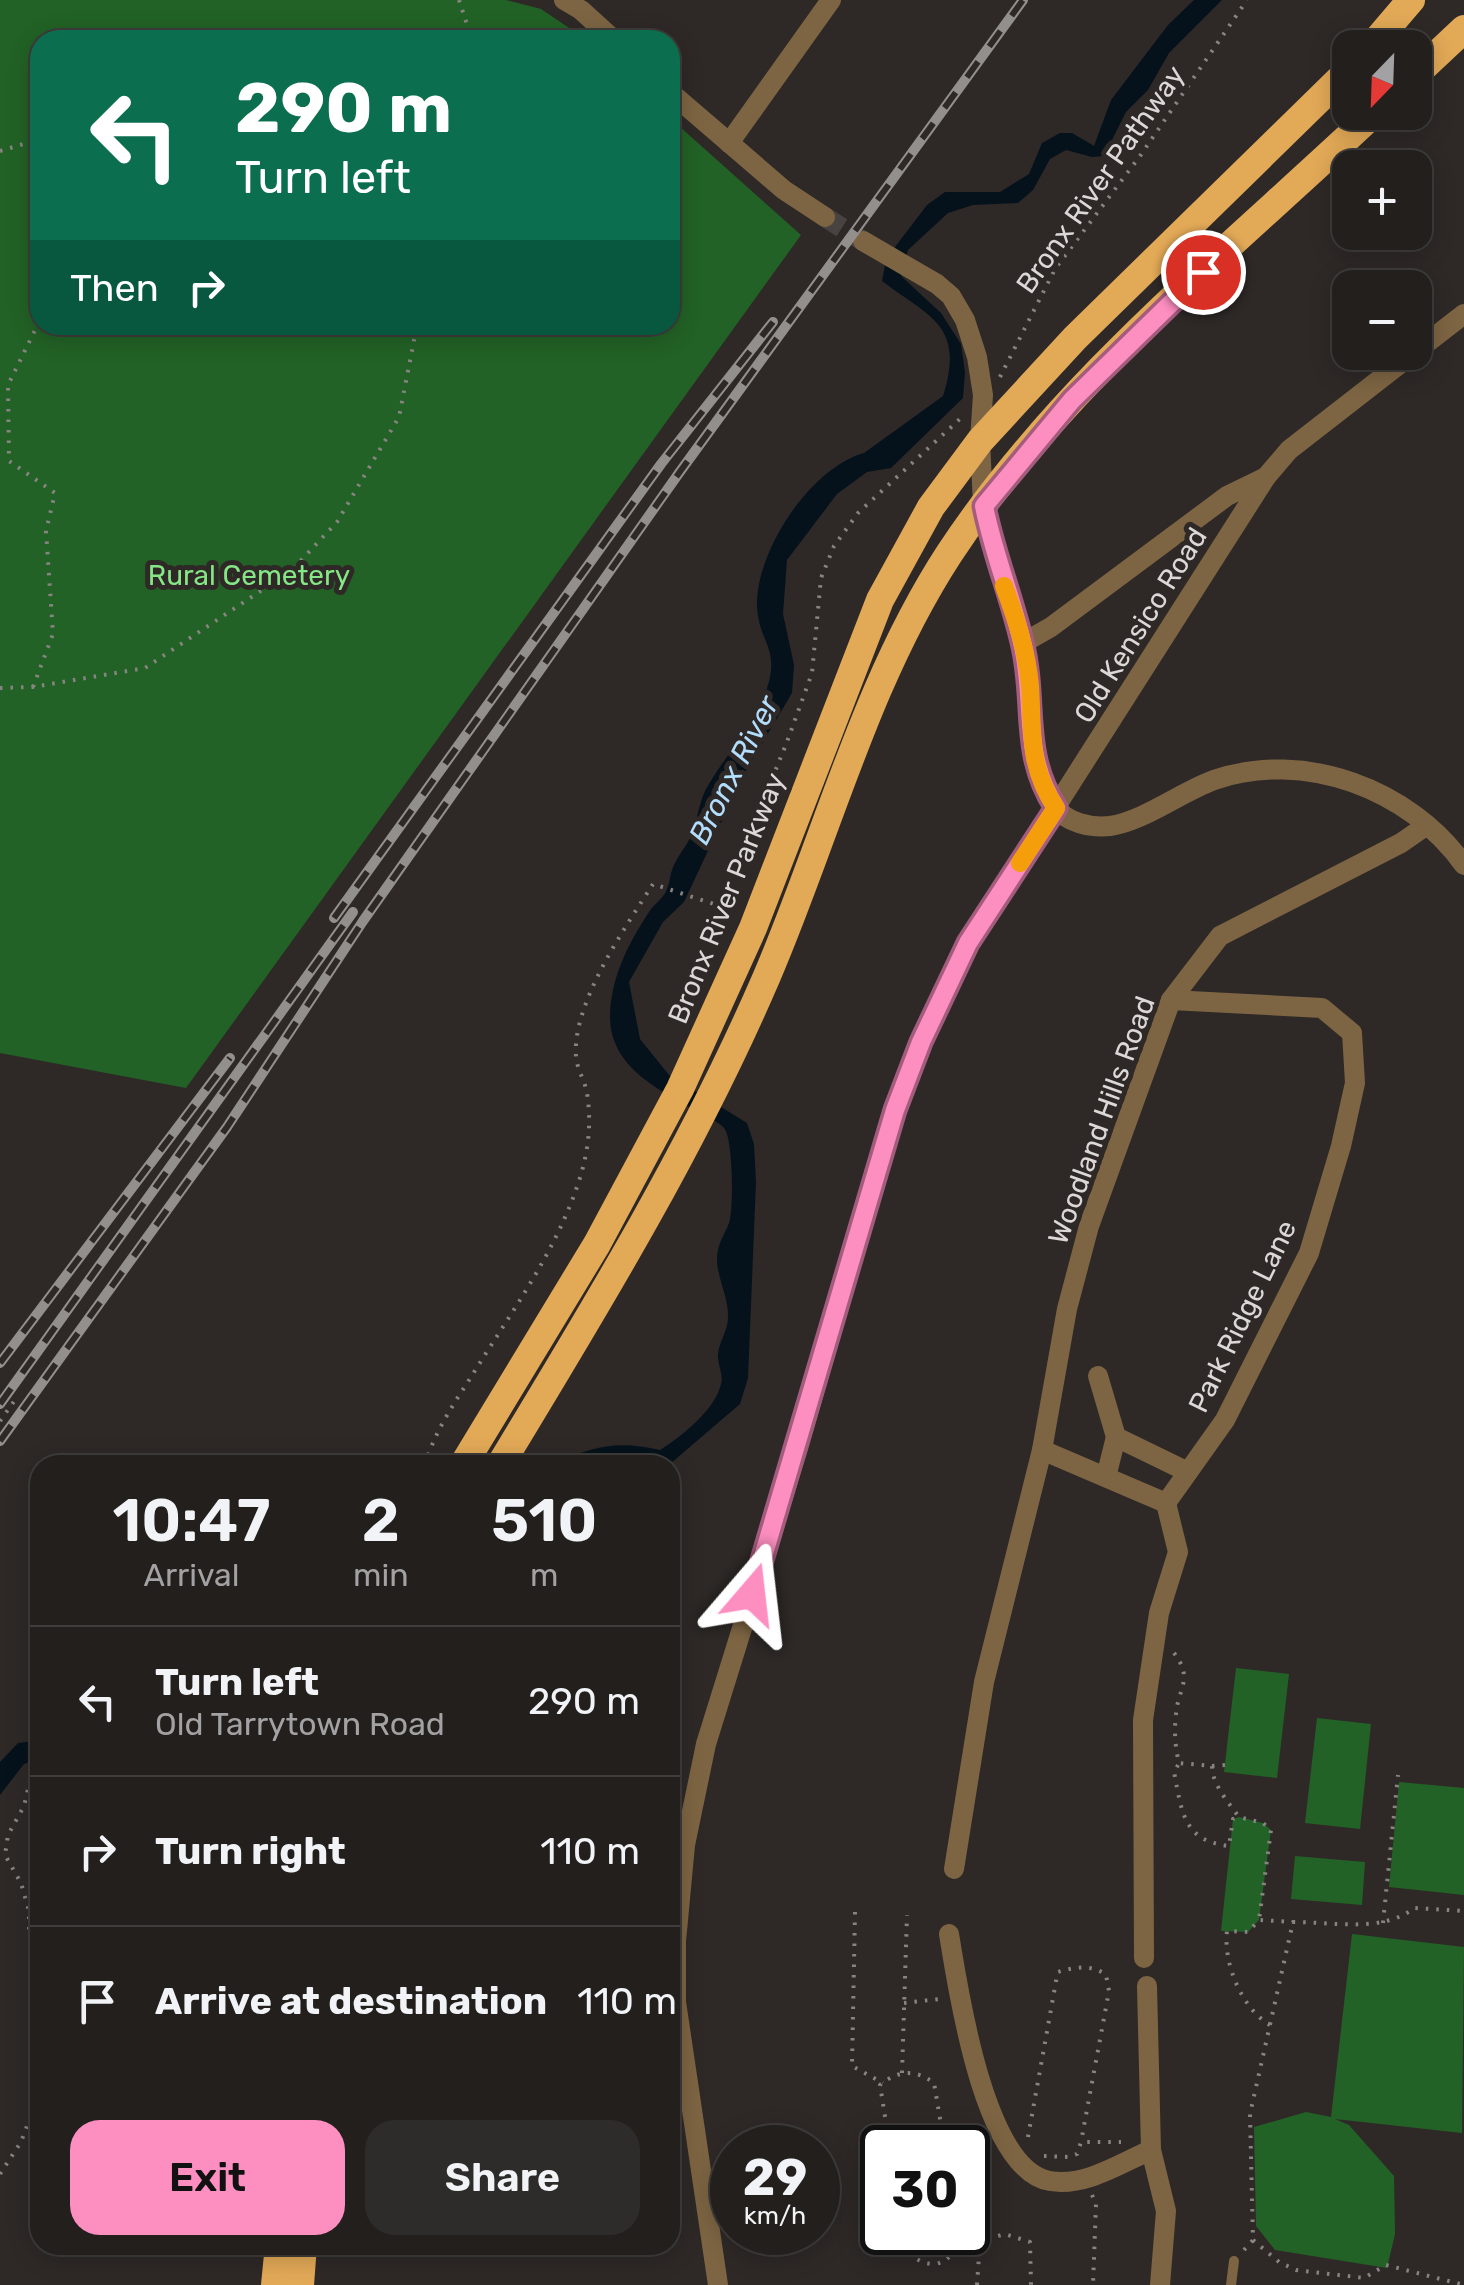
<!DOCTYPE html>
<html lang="en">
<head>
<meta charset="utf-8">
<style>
  :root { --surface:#221f1d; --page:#2e2c2a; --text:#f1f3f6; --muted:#a2a2a4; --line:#3f3d3b; --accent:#fd8ec0 }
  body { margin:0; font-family:Rubik,sans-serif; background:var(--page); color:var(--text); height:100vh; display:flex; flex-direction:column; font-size:38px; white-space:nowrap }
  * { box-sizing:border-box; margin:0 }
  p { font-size:32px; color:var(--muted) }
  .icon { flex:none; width:55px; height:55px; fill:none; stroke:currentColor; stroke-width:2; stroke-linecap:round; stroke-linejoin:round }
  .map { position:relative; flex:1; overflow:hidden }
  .drawer { position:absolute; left:30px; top:1455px; width:650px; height:800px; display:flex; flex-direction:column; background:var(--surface); border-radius:30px; box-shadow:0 5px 25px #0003,0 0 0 2px var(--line) }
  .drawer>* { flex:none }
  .hud { position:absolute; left:30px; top:30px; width:650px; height:305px; border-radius:30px; box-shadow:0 5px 25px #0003,0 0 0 2px var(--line); background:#0b6e4f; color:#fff; overflow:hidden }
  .needle { width:65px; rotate:203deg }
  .controls { position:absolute; left:1332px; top:30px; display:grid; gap:20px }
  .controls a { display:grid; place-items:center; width:100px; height:100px; border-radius:20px; background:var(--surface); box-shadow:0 5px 25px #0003,0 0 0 2px var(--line); font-size:50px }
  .speed { position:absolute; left:710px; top:2125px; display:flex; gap:20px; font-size:50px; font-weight:700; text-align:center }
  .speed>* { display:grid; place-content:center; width:130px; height:130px; border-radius:50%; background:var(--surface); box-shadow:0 5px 25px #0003,0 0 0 2px var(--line); line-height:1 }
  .speed small { font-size:25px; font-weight:400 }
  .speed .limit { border:5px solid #111; border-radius:15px; background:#fff; color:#111 }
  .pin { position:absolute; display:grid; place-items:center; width:85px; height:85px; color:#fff; margin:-42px; border:5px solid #fff; border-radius:50%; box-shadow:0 2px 10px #0007 }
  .me { position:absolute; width:110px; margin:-55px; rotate:17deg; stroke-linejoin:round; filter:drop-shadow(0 0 8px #0008) }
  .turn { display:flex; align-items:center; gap:35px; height:210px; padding:0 40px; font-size:45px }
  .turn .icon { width:130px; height:130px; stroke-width:2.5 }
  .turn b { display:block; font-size:70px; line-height:85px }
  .then { display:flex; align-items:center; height:95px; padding:0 40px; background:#0003; gap:20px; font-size:38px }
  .eta { display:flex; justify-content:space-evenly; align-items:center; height:170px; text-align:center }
  .eta b { font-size:60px; font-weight:600; line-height:70px }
  .button { display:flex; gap:20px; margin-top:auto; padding:20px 40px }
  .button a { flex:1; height:115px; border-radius:30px; background:var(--accent); color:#111; font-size:40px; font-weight:600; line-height:115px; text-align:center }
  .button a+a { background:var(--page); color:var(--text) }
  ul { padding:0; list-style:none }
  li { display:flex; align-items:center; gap:30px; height:150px; padding:0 40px; border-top:2px solid var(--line) }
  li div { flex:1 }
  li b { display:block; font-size:38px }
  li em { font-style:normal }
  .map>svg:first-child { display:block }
</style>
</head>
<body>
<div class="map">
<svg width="1464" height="2285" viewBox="0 0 1464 2285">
  <rect width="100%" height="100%" fill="#2e2927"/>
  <g fill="#226226">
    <polygon points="0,0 506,0 541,9 587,40 40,40 40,325 670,325 670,118 801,235 186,1088 0,1053"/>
    <polygon points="1236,1668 1289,1674 1277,1778 1224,1772"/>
    <polygon points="1317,1718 1371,1724 1360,1829 1305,1823"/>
    <polygon points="1399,1782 1464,1788 1464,1895 1389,1887"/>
    <polygon points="1239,1817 1263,1823 1271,1830 1259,1920 1248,1932 1221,1931 1233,1819"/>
    <polygon points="1295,1856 1365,1862 1362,1905 1291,1899"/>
    <polygon points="1352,1934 1464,1947 1462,2133 1335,2119 1349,2125 1394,2176 1395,2234 1387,2268 1275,2250 1256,2226 1254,2127 1306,2112 1331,2117"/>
  </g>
  <g fill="#06121b">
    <path d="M1194 0H1222L1169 53 1148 90 1126 112 1104 156 1092 157 1066 150 1050 159 1033 190 1018 203 973 205 948 213 908 250 901 276 941 313 961 344 965 372 963 398 891 468 867 472 837 494 787 560 783 614 794 665 792 693 743 776 684 902 663 922 629 982 640 1039 669 1075 747 1123 754 1144 756 1182 748 1378 740 1404 670 1464 557 1465C591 1444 622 1441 660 1450 682 1436 715 1410 721 1384 724 1375 717 1364 718 1354 719 1342 728 1330 728 1318 729 1298 717 1278 717 1259 717 1244 724 1236 729 1223 734 1208 733 1138 724 1128 718 1121 706 1117 698 1112 660 1090 611 1068 610 1018 610 979 628 944 649 912 654 904 664 898 667 889 670 882 670 874 673 867 678 855 687 846 692 834 697 820 699 804 705 791 723 757 752 730 765 694 782 649 759 644 757 607 755 552 810 468 864 453L943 396C965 325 931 318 882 281L885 265 895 247 927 205 945 192H1000L1029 174 1042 143 1060 133H1072L1094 146 1111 100 1168 25Z"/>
    <polygon points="40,1740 40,1758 24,1764 0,1795 0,1762 18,1743"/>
  </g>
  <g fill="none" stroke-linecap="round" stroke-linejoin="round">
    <polyline stroke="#484341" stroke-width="20" stroke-dasharray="20 10" stroke-linecap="butt" points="825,217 863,241"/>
    <g stroke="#888482" stroke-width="4" stroke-dasharray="2.5 8" stroke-linecap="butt">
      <polyline points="459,0 472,40"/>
      <polyline points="0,151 40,139"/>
      <polyline points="1000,377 1055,269 1140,156 1247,0"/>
      <polyline points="33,687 53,634 46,531 55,493 9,461 8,385 40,320"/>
      <polyline points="0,688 33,687 145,668 292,570 337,522 399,417 417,325"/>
      <polyline points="0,1421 15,1400"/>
      <path d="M425 1465C434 1433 453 1405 471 1377 510 1314 554 1255 578 1184 588 1154 592 1125 587 1093 585 1081 577 1069 576 1057 572 1003 625 928 653 884L720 906 787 742 812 673 821 578 834 546 858 513 962 417"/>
      <path d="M1174 1653C1194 1679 1178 1688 1176 1714 1174 1730 1175 1747 1179 1763L1212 1766C1212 1784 1228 1802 1239 1817L1263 1823 1271 1830 1259 1920"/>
      <polyline points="40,1739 24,1806 8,1835 5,1855 21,1883 29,1911 29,1930 40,1969"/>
      <path d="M1178 1765 1174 1772C1182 1812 1183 1841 1229 1846L1233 1819 1239 1817"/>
      <polyline points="1212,1766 1225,1765"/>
      <polyline points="855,1912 852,2066 883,2083"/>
      <polyline points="1383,1923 1398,1775"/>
      <polyline points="904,2003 939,1999"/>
      <path d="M1270 2025C1242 2009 1223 1963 1227 1931L1248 1932 1259 1920 1293 1922"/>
      <polyline points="902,2073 907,1915"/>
      <path d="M1028 2137 1057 1976 1058 1972C1074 1967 1092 1964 1106 1975L1109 1991 1081 2142"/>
      <path d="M890 2148 880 2085C898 2070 916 2069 934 2083L945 2148"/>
      <polyline points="1044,2156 1069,2157 1077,2154 1081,2142 1121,2142"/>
      <polyline points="0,2174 21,2142 40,2091"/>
      <polyline points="1092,2195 1096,2204 1093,2285"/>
      <path d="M904 2232C907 2251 914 2264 935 2264 947 2262 954 2253 960 2243L958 2232"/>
      <polyline points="1253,2240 1279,2262 1296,2270 1364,2278 1386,2265 1464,2285"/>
      <polyline points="960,2243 980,2241"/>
      <path d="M1244 2250 1253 2240 1250 2114 1293 1922C1332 1922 1383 1933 1414 1908L1464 1911"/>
      <polyline points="977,2285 980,2241 1005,2234 1030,2242 1031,2285"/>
    </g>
    <polyline stroke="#7d6543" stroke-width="10" points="1231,2285 1234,2261"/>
    <g stroke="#7d6543" stroke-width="20">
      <polyline points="1415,352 1464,314"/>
      <path d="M983 505C993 553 1013 597 1023 645 1035 697 1019 761 1054 806 1067 823 1090 828 1110 826 1144 821 1181 792 1214 780 1304 749 1410 789 1464 865"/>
      <polyline points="1023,643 1051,627 1227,496 1266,477"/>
      <polyline points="1098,1376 1116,1437 1188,1472"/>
      <polyline points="1042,1450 1166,1503 1178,1552 1159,1613 1143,1720 1144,1958"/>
      <polyline points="1106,1477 1116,1437"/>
      <polyline points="1166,1503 1225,1420 1309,1253 1341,1146 1355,1083 1352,1033 1322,1008 1171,1000"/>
      <polyline points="954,1869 984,1682 1042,1450 1067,1309 1089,1226 1171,1000 1220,936 1401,843 1427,825"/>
      <path d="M949 1934C958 1989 984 2170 1050 2181 1085 2187 1119 2164 1151 2150"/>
      <polyline points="1147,1986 1151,2150 1166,2211 1160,2285"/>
      <polyline points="718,2285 676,2002 676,1941 685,1845 706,1744 799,1445 895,1110 921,1042 969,943 1266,477 1289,450 1415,352"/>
    </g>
    <g stroke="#7d6543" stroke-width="20">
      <polyline points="564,0 581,10 614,40"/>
      <polyline points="670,92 784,190 825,217"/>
      <polyline points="729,143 831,0"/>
      <polyline points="863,241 937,284 951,296 965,320 977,357 983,395 980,441 983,505"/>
    </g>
    <g stroke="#e2a957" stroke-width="28">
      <polyline points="1370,48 1411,0"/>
      <polyline points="1415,75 1464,29"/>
      <polyline points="463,1465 597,1244 680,1089 753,928 880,600 931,507 980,441 1075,338 1350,69"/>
      <path d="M500 1465C597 1305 693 1148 767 976 827 836 865 683 949 554 1061 383 1227 252 1375 112"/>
      <polyline points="275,2285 279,2245"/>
      <polyline points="300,2285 303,2245"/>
    </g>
    <defs>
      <g id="rail">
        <polyline points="334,918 661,464 773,322"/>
        <polyline points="0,1363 230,1058"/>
        <polyline points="0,1404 353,912"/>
        <polyline points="0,1441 227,1127 363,921 679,473 1023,0"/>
      </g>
    </defs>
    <use href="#rail" stroke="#938f8d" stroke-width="10"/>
    <use href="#rail" stroke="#2e2927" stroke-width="6" stroke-dasharray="19" stroke-linecap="butt"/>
  </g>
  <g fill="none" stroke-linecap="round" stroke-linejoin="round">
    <defs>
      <path id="route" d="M752 1594 895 1110 921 1042 968 943 1056 808C1020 752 1037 702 1022 642 1011 595 993 552 984 506L1072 400 1203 272"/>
    </defs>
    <use href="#route" stroke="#a45c7d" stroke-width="25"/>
    <use href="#route" stroke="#fd8ec0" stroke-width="18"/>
    <path stroke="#f59e0b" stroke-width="18" d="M1004 586C1016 618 1027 651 1030 686 1033 734 1028 766 1056 808L1020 863"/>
  </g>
  <g text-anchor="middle" stroke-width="10" stroke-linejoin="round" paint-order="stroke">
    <g font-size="28" fill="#dcd8d7" stroke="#2e2927">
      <text transform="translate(1100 179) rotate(-55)" y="10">Bronx River Pathway</text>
      <text transform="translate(1140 625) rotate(-58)" y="10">Old Kensico Road</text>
      <text transform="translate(726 898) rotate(-68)" y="10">Bronx River Parkway</text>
      <text transform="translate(1101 1120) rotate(-70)" y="10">Woodland Hills Road</text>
      <text transform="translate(1242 1316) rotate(-64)" y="10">Park Ridge Lane</text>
    </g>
    <g font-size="28" fill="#85e686" stroke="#2e2927">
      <text x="249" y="585">Rural Cemetery</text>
    </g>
    <g font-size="30" font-style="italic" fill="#b2ddfd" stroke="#2e2927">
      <text transform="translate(734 770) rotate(-63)" y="10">Bronx River</text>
    </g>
  </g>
</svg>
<div class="controls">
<a><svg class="needle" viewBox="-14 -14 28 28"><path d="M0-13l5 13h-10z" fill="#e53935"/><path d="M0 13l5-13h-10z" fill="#a2a2a4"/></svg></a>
<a>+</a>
<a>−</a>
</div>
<div class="speed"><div>29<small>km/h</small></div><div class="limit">30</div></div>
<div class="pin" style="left:1203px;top:272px;background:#d93025"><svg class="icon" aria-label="arrive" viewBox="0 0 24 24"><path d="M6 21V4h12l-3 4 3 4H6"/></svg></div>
<svg class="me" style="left:752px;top:1594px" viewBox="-20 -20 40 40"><path d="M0-17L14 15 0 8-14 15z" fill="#fd8ec0" stroke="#fff" stroke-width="4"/></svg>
<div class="hud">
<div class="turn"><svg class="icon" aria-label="left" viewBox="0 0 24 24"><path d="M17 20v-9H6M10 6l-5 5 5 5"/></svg><div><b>290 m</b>Turn left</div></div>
<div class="then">Then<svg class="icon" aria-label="right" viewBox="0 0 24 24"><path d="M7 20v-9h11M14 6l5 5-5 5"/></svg></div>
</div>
<section class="drawer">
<div class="eta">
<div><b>10:47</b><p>Arrival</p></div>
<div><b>2</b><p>min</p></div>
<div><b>510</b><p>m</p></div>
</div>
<ul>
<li><svg class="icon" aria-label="left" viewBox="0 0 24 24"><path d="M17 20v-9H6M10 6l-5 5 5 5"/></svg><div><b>Turn left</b><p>Old Tarrytown Road</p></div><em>290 m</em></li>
<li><svg class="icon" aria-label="right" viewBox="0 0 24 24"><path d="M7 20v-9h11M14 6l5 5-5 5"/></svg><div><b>Turn right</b></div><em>110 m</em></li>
<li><svg class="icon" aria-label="arrive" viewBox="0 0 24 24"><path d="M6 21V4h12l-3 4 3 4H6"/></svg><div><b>Arrive at destination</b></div><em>110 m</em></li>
</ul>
<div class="button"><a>Exit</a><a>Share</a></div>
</section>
</div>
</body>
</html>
